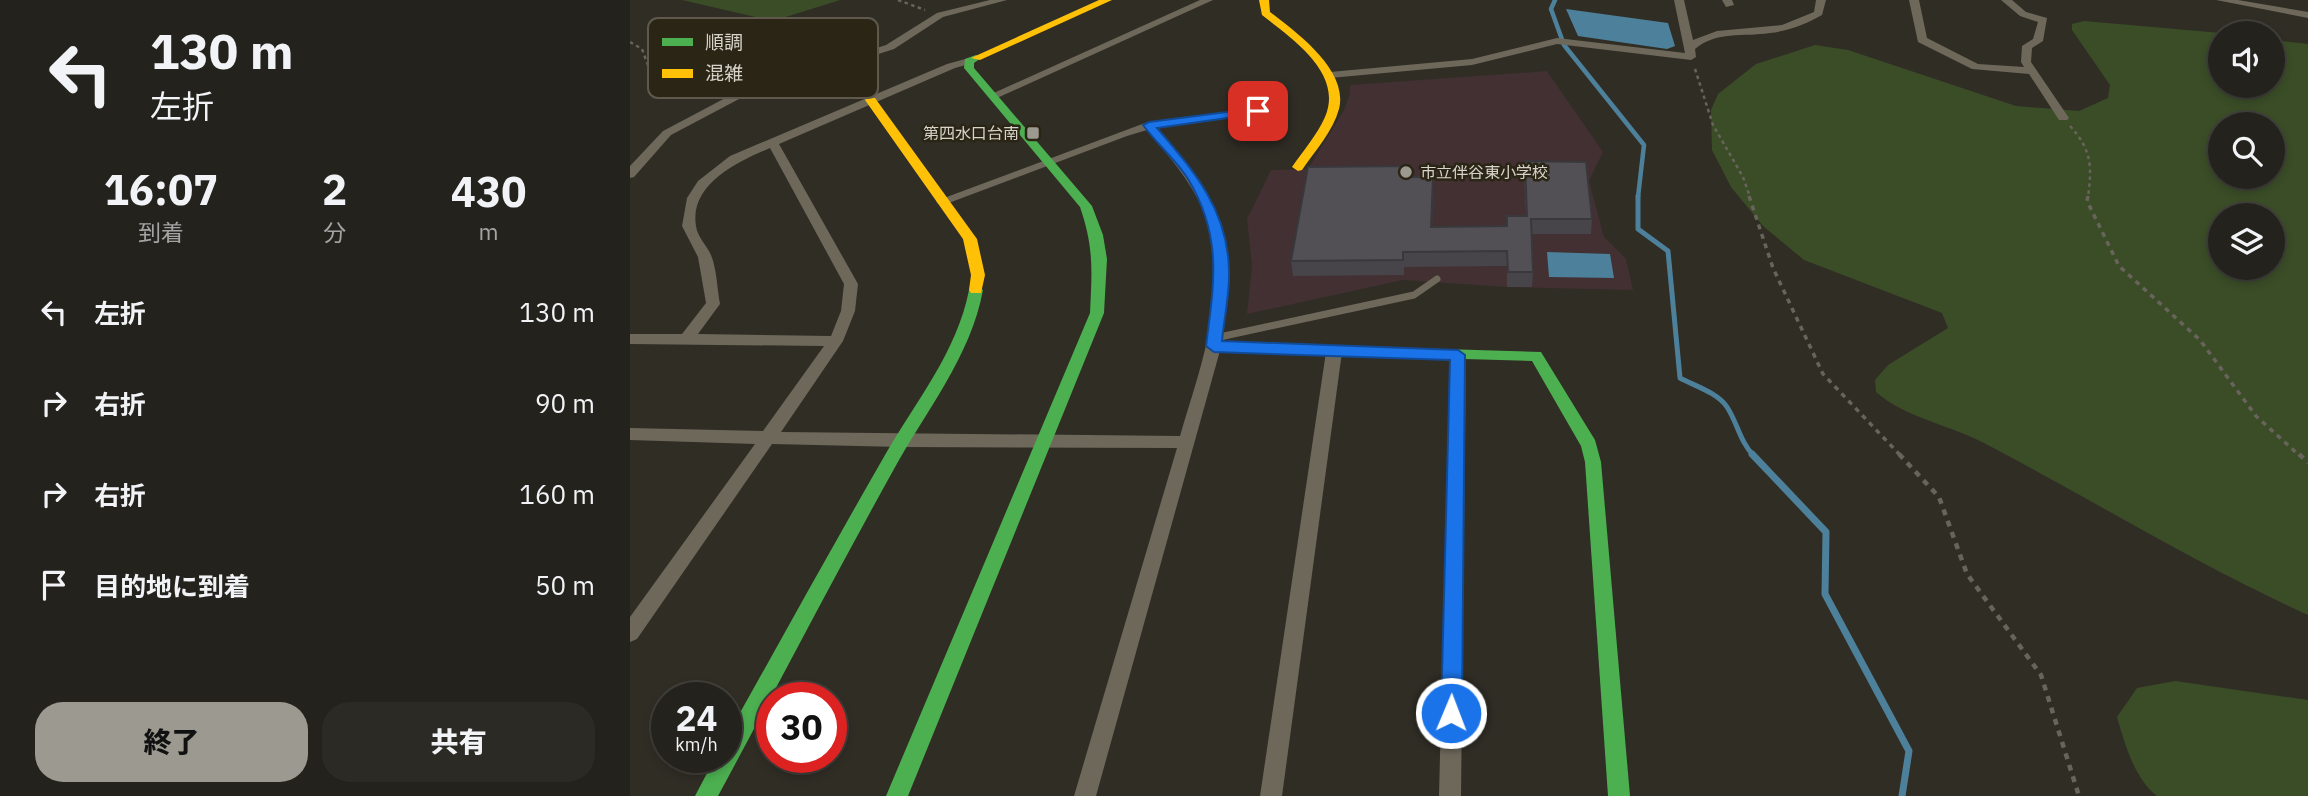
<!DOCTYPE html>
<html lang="ja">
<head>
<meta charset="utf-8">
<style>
  :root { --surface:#24221c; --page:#2c2a25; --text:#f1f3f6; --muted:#a3a4a3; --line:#413f3b; --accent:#9c9990 }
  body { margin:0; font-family:"IBM Plex Sans","Noto Sans JP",sans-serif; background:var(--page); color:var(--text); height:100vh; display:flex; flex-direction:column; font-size:26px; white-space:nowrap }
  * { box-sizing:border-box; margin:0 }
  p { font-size:23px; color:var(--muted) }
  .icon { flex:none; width:38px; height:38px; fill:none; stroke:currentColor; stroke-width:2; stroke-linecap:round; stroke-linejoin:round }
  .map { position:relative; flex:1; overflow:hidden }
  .details { display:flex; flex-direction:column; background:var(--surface); width:630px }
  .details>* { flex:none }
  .hud { background:#24221c; color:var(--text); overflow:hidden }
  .fabs { position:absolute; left:1578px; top:21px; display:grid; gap:14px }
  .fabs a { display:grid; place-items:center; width:77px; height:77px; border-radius:50%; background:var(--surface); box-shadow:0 4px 10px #0003,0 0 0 2px var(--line); font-size:35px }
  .speed { position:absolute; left:21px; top:682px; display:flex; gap:14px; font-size:35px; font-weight:700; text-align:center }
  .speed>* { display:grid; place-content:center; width:91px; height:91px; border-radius:50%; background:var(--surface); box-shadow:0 4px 10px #0003,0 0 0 2px var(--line); line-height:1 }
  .speed small { font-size:18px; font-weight:400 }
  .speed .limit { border:10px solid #d22; background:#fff; color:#111 }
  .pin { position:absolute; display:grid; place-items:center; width:60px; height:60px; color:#fff; margin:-30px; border-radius:14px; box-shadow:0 4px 10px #0006 }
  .me { position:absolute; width:77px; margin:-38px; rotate:1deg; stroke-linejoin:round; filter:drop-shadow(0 0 5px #0008) }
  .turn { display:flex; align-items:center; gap:24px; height:147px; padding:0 35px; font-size:32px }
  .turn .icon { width:91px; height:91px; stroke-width:2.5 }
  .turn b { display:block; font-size:49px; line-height:60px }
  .eta { display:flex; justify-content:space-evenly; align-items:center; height:119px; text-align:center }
  .eta b { font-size:42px; font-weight:800; line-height:49px }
  .cta { display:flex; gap:14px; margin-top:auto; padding:14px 35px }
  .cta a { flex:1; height:80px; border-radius:28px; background:var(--accent); color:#111; font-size:28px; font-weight:800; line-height:80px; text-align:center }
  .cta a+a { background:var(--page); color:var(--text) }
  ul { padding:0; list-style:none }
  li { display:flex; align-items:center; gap:21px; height:91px; padding:0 35px }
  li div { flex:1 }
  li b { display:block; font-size:26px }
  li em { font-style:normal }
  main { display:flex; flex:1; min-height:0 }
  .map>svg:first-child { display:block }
</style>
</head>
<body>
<main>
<section class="details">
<div class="hud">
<div class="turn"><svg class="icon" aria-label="left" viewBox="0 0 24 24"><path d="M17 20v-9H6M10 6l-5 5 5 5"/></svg><div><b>130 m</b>左折</div></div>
</div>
<div class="eta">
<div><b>16:07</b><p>到着</p></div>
<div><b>2</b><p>分</p></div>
<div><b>430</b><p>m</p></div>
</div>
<ul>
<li><svg class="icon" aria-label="left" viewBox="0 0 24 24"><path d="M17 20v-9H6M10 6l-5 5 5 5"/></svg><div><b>左折</b></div><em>130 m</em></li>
<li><svg class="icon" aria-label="right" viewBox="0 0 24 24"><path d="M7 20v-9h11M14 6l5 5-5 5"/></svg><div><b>右折</b></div><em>90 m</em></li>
<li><svg class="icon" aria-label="right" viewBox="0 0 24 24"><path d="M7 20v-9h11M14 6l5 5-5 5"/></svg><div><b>右折</b></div><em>160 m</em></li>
<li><svg class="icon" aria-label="arrive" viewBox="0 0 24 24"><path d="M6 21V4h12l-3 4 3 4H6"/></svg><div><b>目的地に到着</b></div><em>50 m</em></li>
</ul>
<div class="cta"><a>終了</a><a>共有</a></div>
</section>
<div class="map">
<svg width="1678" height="796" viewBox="0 0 1678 796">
  <rect width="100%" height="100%" fill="#302d25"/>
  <polygon fill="#423032" points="917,71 973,152 959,181 974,237 996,259 1003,290 877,287 773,280 617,314 622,266 617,219 641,170 678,169 714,110 720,94 720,85"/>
  <g fill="#3a4d27" fill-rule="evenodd">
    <polygon points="52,0 210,0 143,21"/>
    <path d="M1454 21 1591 33V86H1643V40L1678 44V615C1566 564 1461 499 1352 442 1317 424 1276 418 1246 392L1245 380 1258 365 1318 328 1312 313 1174 260 1133 226 1101 187 1082 150 1081 110 1088 94 1126 64 1185 45 1218 50 1386 106 1449 111 1478 98 1480 85 1442 30V24ZM1591 124H1643V177H1591ZM1591 215H1643V268H1591Z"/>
    <path d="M1545 681 1678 700V796H1527C1504 778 1495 744 1487 717L1507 688Z"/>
  </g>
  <g fill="#4d809a">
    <polygon points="936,9 1038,23 1045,46 1037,49 948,36"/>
    <polygon points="917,252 980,254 984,278 919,277"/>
  </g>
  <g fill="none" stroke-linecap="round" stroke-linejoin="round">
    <polyline stroke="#4d809a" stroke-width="4.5" points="925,0 921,9 934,45 1014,145 1008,197"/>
    <path stroke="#4d809a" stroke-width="5" d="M1008 196V229L1038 251 1050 378C1065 386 1088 393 1097 407 1108 424 1110 442 1124 456"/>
    <polyline stroke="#4d809a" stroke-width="7" points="1122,454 1196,532 1195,594 1279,751 1272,796"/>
    <g stroke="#68645b" stroke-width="2.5" stroke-dasharray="3.5 3.5" stroke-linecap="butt">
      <polyline points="268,0 295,10"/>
      <polyline points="0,42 12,49 19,68 33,76 86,91"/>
      <polyline points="1065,69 1083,125 1113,177 1120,197"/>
      <path d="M1440 126C1462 150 1462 167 1458 197"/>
    </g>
    <g stroke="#68645b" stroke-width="3.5" stroke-dasharray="5 5" stroke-linecap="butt">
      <polyline points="1119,196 1143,268 1193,374 1271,456"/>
      <polyline points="1458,196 1457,201 1489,266 1570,340 1626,416 1670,456"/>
    </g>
    <g stroke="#68645b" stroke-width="4.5" stroke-dasharray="6 6" stroke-linecap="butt">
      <polyline points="1269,454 1309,497 1337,574 1411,675 1449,796"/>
      <polyline points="1669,454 1678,463"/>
    </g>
    <polyline stroke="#6e685b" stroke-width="7" points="585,338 784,295 807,279"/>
    <g fill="#6e685b" fill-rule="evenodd">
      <polygon points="360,0 377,0 313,17 264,49 109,99 41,135 4,177 0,178 0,166 33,131 101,95 256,45 307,13"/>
      <polygon points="570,0 583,0 367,98 357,96"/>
      <path d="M1044 0H1054L1063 40 1087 31 1152 25 1184 12 1186 0H1196L1192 15C1176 24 1159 31 1140 33 1113 37 1086 31 1065 49L1066 57 1061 60 927 44 842 65 700 78 695 75 700 72 842 59 927 38 1055 53Z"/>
      <polygon points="1092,0 1102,0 1104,5 1096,7"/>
      <polygon points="1279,0 1289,0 1297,38 1348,64 1394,67 1391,62 1392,46 1403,39 1408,22 1390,16 1371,0 1382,0 1396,12 1417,18 1413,41 1402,48 1401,62 1439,118 1437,120 1429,120 1399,74 1342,69 1288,42"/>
      <polygon points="1586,0 1608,0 1678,12 1678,18"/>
      <path d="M339 58 344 61 343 63 325 68 149 144 228 284 225 311 213 341 151 432 550 436C571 365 603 282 573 210 560 180 538 155 517 130L497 136 316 204H308L306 201 515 123 628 108 634 111 628 114 528 128C564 170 597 213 599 271 600 296 594 322 591 347L466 796H444L547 448 271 447 142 444 7 639 0 642V617L125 444 0 440V428L133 431 194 346 0 344V334H52L76 303 68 257 52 226 57 198 68 181 100 156 317 64ZM140 148 214 284 211 311 201 336 68 334 90 304C87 288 87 270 81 255 77 246 67 236 66 226 59 184 109 161 140 148Z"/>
      <polygon points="704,347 712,352 652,796 630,796 696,352"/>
      <polygon points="828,350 836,355 831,796 809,796 820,355"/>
    </g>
    <g fill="#4caf50" fill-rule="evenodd">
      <path d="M346 55 351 58 344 63V68L462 206 473 235 477 259 474 313 278 796H256L460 313C462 270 464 248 450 207L334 68 335 59Z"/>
      <path d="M346 285 353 290C341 356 296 411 264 469 204 577 147 687 88 796H65L85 758H96V738C149 643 201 549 255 455 286 401 327 352 339 290Z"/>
      <polygon points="584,342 911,352 965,440 971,462 1000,796 978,796 955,462 951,446 902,361 584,352 577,347"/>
    </g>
    <g fill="#ffc107" fill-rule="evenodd">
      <polygon points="469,0 482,0 350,60 341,58"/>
      <path d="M629 0H639L640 12C666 32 719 70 709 109 703 131 685 151 672 170L668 171 662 167C673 151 687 135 695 117 714 73 661 38 632 15Z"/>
      <polygon points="237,98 245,98 347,239 355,275 351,293 341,293 339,290 341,275 333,239 235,100"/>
    </g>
  </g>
  <polygon fill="#474549" points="895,161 962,219 961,234 901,234 903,272 902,287 877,287 877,266 774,267 774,275 663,276 661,261 779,177 804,192 802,227 876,226 877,216 896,216 894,176"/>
  <polygon fill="#39383c" points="803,177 804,192 801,242 801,227"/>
  <polygon fill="#525055" stroke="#39383c" stroke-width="2" points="895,161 956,162 962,219 901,219 903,272 878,272 877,251 773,252 773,260 661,261 678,167 779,166 778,177 803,177 801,227 877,226 877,216 897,216"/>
  <path fill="#1a73e8" stroke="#114b97" stroke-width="2" d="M628 108 633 111 632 113 527 128C564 171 598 210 599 271 600 294 594 318 592 341L828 350 835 355 832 713 828 720 821 723 814 720 811 713 820 360 584 352 576 346C584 283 593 237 558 179 546 160 527 144 513 125L519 122Z"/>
  <g fill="#9c9990" stroke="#2b2516" stroke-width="2.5">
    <rect x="396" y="126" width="14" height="14" rx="3.5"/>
    <circle cx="776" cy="172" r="7"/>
  </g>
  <g text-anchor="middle" stroke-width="5" stroke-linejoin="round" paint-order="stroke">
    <g font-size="16" fill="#d6d3c9" stroke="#2b2516" text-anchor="end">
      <text x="389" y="139">第四水口台南</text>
      <text x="790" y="178" text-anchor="start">市立伴谷東小学校</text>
    </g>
  </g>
  <rect x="18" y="18" width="230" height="80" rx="10" fill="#2b2516" stroke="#5e594c" stroke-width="2"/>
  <rect x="32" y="38" width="31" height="8" fill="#4caf50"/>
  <rect x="32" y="69" width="31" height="9" fill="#ffc107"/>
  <g font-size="19" fill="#d6d3c9">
    <text x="75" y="49">順調</text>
    <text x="75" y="80">混雑</text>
  </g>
</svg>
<div class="fabs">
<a><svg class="icon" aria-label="sound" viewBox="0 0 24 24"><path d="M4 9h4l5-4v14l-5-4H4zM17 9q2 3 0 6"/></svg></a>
<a><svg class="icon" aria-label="search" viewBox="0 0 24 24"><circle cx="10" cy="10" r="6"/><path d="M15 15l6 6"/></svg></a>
<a><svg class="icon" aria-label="layers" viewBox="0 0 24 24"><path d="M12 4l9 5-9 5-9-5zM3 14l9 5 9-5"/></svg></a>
</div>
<div class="speed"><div>24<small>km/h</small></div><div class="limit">30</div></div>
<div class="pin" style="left:628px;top:111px;background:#d93025"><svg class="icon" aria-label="arrive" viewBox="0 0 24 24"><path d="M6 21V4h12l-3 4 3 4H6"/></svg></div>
<svg class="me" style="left:821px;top:713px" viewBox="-20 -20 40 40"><circle r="17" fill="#1a73e8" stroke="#fff" stroke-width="3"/><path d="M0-11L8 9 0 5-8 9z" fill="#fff"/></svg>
</div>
</main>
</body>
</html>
